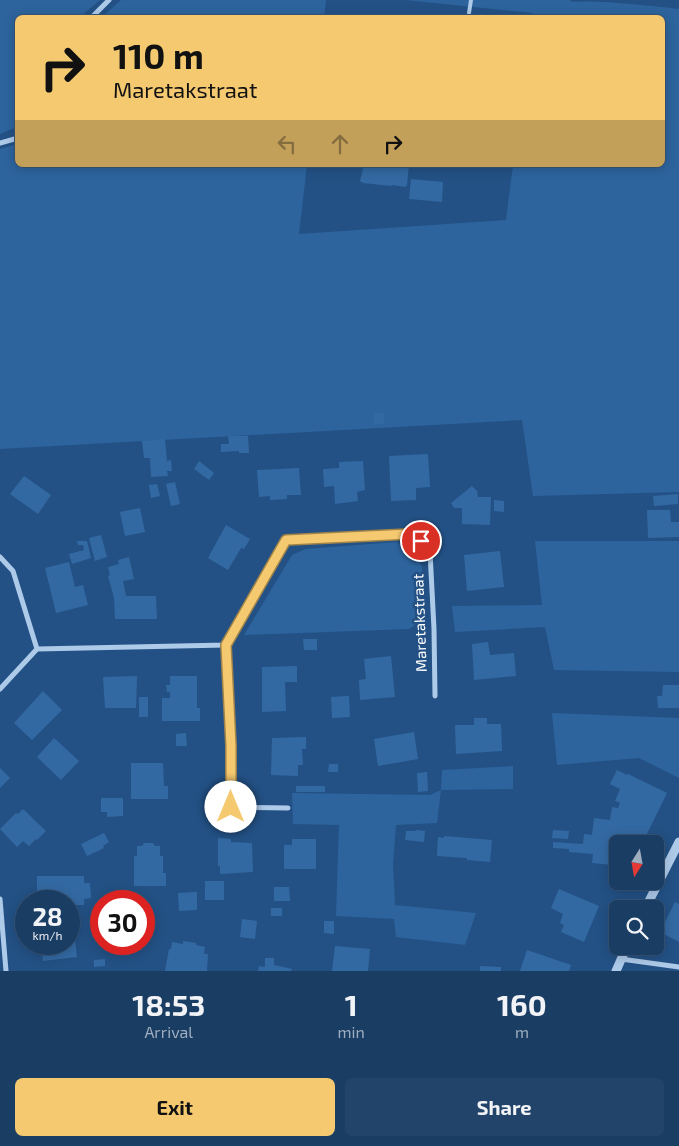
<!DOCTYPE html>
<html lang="en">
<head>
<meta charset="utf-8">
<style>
  :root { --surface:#1a3d64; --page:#23446a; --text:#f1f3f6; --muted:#9faebf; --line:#385678; --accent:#f4c970 }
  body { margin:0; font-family:"Exo 2",sans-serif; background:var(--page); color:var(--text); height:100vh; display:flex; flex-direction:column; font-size:19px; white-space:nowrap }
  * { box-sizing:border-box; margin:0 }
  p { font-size:16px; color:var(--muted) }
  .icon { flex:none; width:28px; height:28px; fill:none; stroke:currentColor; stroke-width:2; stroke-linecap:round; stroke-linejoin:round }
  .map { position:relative; height:971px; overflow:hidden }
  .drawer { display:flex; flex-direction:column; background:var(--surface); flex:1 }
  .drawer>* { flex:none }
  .banner { position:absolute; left:15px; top:15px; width:650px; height:152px; border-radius:8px; box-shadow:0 2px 12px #0003,0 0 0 1px var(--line); background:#f4c970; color:#111; overflow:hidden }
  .needle { width:32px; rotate:191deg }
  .fabs { position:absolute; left:609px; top:835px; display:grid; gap:10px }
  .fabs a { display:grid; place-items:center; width:55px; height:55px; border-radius:8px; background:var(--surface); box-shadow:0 2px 12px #0003,0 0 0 1px var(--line); font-size:25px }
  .speed { position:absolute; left:15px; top:890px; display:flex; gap:10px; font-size:25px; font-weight:700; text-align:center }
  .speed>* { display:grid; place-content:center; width:65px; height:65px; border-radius:50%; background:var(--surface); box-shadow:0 2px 12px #0003,0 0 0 1px var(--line); line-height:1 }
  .speed small { font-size:12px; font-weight:400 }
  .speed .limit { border:8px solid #d22; background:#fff; color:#111 }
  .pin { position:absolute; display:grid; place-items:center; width:42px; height:42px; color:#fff; margin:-21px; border:2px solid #fff; border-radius:50%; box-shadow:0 1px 5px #0007 }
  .me { position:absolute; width:55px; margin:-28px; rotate:0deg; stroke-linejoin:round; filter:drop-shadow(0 0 4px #0008) }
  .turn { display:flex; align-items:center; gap:18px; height:105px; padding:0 15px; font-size:22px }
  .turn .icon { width:65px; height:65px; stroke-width:2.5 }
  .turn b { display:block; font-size:35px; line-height:42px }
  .lanes { display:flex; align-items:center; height:48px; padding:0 15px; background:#0003; justify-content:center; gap:25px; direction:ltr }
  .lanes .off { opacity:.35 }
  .eta { display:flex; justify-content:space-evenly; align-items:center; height:85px; text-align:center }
  .eta b { font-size:30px; font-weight:700; line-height:35px }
  .cta { display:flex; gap:10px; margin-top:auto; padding:10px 15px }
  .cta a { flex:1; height:58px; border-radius:8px; background:var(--accent); color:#111; font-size:20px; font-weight:700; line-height:58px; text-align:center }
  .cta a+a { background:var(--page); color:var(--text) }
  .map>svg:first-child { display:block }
</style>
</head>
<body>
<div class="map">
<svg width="679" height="971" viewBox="0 0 679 971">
  <rect width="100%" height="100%" fill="#235185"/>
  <g fill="#2d649d">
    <polygon points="0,0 100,0 80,17 18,18 17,127 0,134"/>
    <polygon points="121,0 326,0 324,17 102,17"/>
    <path d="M405 0H569L574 2C598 0 651 6 679 9V492L533 496 522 420 0 449V149L17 144 18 165H307L299 234 506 220 513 165H662V18L532 17V13Z"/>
    <polygon points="535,541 679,541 679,672 554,670 545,627 455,632 452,606 542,605"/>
    <polygon points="396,542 414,551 422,567 425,618 409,629 244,635 292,555 306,549"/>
    <polygon points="552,713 679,718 679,778 639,758 557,765"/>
    <polygon points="513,766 513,789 441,790 437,823 396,825 393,864 395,905 476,913 465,945 396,937 394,919 336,916 339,825 293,824 292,793 430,795 441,790 442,770"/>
  </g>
  <g fill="#3369a2">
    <polygon points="362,165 409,165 407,185 405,187 393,185 391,186 363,183 360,181 363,169"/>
    <polygon points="411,179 443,182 442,202 409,199"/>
    <rect x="374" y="413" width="10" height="11"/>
    <polygon points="228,436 248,436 249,453 239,453 239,451 221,452 221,444 229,444"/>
    <polygon points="165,439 167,461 171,460 172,471 167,471 168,476 151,477 150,458 144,458 142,441"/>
    <polygon points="428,454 430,487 416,488 416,500 391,501 389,456"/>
    <polygon points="199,461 214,473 209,480 194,469"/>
    <polygon points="363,461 365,490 357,492 358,501 335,504 334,486 324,487 323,469 339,468 339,462"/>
    <polygon points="299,468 301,495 287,495 287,499 270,500 270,496 259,497 257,470"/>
    <polygon points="24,476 51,495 38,514 10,494"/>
    <polygon points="175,482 180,504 171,506 166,484"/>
    <polygon points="157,484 160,496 151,498 149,485"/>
    <polygon points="472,486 477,491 478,497 491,497 490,525 462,524 462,508 454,508 451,503"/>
    <polygon points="678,494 678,504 654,506 653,496"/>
    <polygon points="494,500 504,501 504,512 494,511"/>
    <polygon points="140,508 145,532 125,536 120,512"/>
    <polygon points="647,510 670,510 671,522 679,522 679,537 648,538"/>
    <polygon points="226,525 250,539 244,549 241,548 228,570 208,558"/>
    <polygon points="101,535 107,557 95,561 89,538"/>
    <polygon points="77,541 87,541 91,558 72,564 69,554 84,550 83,545 78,545"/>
    <polygon points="500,551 504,587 467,591 464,555"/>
    <polygon points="129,557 134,579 123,581 126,596 156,596 157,619 115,619 114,598 108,576 110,575 108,567 119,564 118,560"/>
    <polygon points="69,562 75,587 83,585 88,605 56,613 45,568"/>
    <polygon points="303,639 317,639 317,650 304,650"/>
    <polygon points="488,642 490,655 514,653 516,676 474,680 472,644"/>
    <polygon points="391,656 395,697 360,700 359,680 366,679 364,659"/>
    <polygon points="297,666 297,682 285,682 286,711 262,712 262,667"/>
    <polygon points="137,676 136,708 105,708 103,677"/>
    <polygon points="170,676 197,676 197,708 200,708 200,721 162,721 162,698 170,698 170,692 167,692 166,685 170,685"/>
    <polygon points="663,685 679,685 679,708 658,708 657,696 662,696"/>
    <polygon points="43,691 62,710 32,740 14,723"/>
    <polygon points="349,696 350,717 332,718 331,697"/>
    <rect x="139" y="697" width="9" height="20"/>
    <polygon points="474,718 487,718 487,724 501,724 502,751 456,754 455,725 474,725"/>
    <polygon points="414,732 418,759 378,766 374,739"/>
    <polygon points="186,733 187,746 176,746 176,734"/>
    <polygon points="306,737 306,749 302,749 303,765 298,765 298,776 271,775 272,738"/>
    <polygon points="54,738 79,761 61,780 37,757"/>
    <polygon points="131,763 163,763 164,786 168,786 168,799 131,799"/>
    <polygon points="329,764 338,764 338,772 328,772"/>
    <polygon points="0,768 10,778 0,788"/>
    <polygon points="617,770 627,775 628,774 667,793 642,844 618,844 618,868 612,865 592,863 593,854 569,852 569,849 553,848 553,842 583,844 584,834 592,835 594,818 610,820 612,807 618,808 620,803 615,801 620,789 610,784"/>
    <polygon points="427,772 428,791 418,792 417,773"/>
    <rect x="296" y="786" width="29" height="6"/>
    <polygon points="101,798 123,798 123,816 107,817 107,812 101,812"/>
    <polygon points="23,809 46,831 37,840 36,839 29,846 23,841 17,847 0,829 16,813 18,814"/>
    <polygon points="416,830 425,831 424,842 405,840 406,831 416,831"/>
    <polygon points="553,830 569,831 568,839 552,838"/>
    <polygon points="104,833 109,842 103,846 104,848 87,856 81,844"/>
    <polygon points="444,836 492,840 490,862 467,860 467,858 437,856 438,837 444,838"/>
    <polygon points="218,838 231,839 231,842 252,843 253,872 220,874 220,866 218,866"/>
    <polygon points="292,839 316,839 316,869 284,869 284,845 292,845"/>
    <polygon points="144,843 153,843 155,846 160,846 160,856 163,856 163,873 166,873 166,886 134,886 134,856 137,856 137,846 142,846"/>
    <polygon points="37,876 84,876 84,883 90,883 91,898 84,899 84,905 69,905 69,901 37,901"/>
    <rect x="205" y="881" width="19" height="19"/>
    <polygon points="274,887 289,887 290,901 274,901"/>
    <polygon points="559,889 599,906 584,942 561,932 564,925 560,923 563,914 551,908"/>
    <polygon points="197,892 197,910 179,911 178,893"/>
    <polygon points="97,900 101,900 101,914 98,914"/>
    <polygon points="675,902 679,904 679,942 660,932"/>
    <rect x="271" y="908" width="11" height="8"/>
    <polygon points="242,919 257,921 255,939 240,937"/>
    <polygon points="324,921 334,921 334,934 324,933"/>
    <polygon points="74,930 77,957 43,961 41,944 69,944 69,931"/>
    <polygon points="183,941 196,943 196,945 205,947 204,954 208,954 207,971 165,971 169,949 171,949 172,942 183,944"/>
    <polygon points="335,946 370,949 368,971 332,971"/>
    <polygon points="527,950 571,965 569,971 520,971"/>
    <polygon points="265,958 274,958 274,965 292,969 291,971 258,971 259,966 265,967"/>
    <polygon points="105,959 105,966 94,967 94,960"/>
    <polygon points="480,966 501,967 501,971 480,971"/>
  </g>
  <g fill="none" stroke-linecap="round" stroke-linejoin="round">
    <polyline stroke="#adcae9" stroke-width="4" points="469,13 471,0"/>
    <g stroke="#adcae9" stroke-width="5">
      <polyline points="91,18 109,0"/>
      <polyline points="0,143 18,138"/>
      <polyline points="0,557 13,571 37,649"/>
      <polyline points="226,645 231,746 231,807 288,808"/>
      <polyline points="0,689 37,649 226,645 286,540 409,534 421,541 430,552 434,629 435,696"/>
      <polyline points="0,899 6,971"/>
      <polyline points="621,959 679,967"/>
    </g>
    <g stroke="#adcae9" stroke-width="9">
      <polyline points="645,909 679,842"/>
      <polyline points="616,971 627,946"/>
    </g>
  </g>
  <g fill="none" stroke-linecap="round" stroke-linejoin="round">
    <defs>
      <polyline id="route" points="231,807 231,746 226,645 286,540 409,534 421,541"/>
    </defs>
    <use href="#route" stroke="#9f8349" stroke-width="12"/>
    <use href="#route" stroke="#f4c970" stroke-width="9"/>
  </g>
  <g text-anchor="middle" stroke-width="5" stroke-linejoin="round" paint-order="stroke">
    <g font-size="15" fill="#fff" stroke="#235185">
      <text transform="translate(420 623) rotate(-92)" y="5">Maretakstraat</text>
    </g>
  </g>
</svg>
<div class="fabs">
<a><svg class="needle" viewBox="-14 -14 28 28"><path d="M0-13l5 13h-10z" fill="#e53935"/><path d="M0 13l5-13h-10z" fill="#9faebf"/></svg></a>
<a><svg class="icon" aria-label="search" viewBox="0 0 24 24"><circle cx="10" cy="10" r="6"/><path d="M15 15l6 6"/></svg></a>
</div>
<div class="speed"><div>28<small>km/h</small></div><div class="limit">30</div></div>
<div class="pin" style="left:421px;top:541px;background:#d93025"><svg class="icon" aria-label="arrive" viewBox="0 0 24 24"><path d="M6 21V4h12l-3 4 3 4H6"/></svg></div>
<svg class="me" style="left:231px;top:807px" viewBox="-20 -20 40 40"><circle r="19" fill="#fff"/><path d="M0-13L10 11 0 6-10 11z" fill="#f4c970"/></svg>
<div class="banner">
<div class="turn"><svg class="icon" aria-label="right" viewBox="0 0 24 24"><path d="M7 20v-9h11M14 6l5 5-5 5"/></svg><div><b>110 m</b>Maretakstraat</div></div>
<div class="lanes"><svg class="icon off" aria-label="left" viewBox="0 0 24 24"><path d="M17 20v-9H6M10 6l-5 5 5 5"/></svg><svg class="icon off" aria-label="ahead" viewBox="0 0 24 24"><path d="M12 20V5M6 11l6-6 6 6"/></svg><svg class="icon" aria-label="right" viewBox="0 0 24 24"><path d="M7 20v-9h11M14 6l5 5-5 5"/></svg></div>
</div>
</div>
<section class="drawer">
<div class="eta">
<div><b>18:53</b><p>Arrival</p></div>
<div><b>1</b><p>min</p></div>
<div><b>160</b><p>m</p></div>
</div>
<div class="cta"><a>Exit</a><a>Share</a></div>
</section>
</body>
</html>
